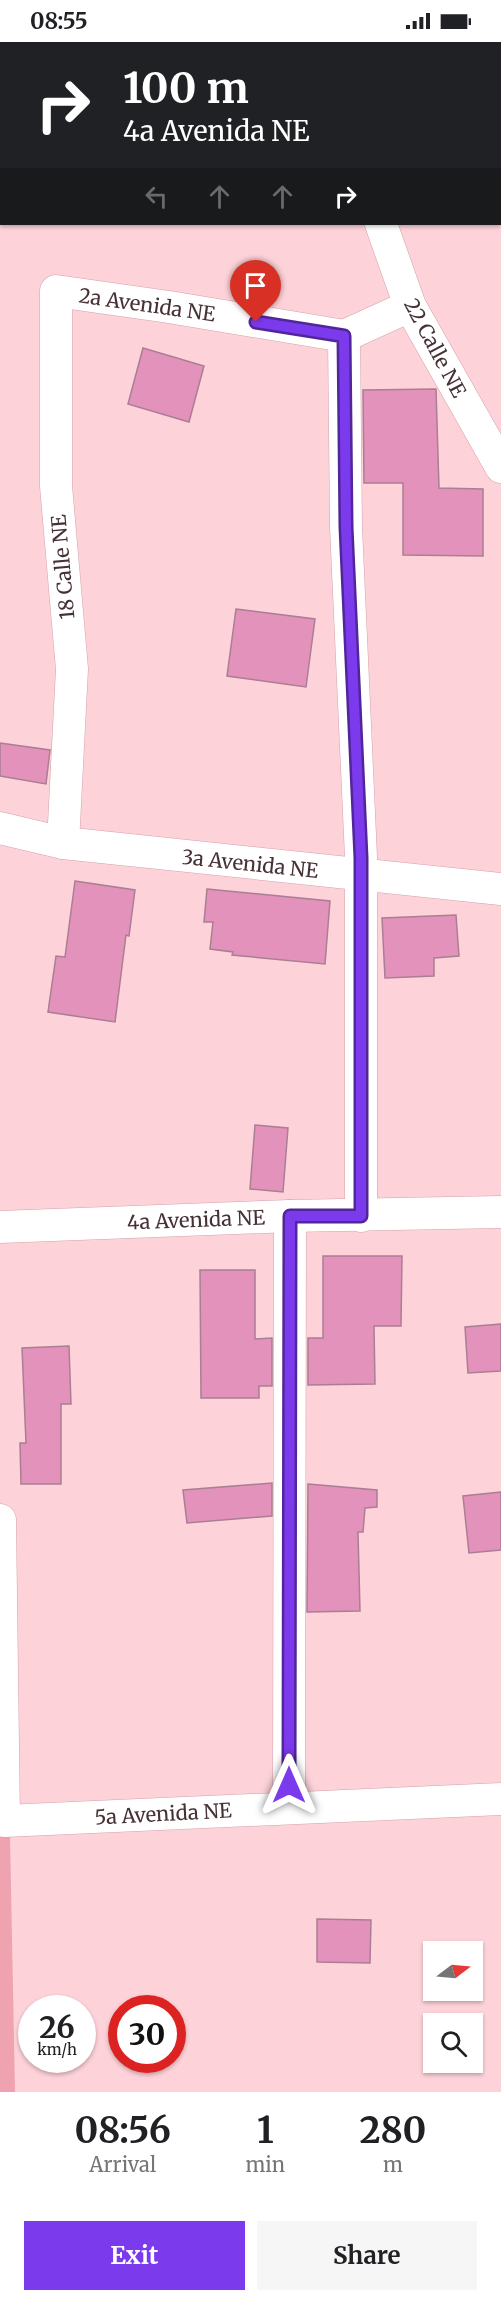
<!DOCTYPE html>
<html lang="en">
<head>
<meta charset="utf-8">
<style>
  :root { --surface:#fff; --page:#f6f6f6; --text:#202124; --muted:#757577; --accent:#7c3aed }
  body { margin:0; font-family:Merriweather,serif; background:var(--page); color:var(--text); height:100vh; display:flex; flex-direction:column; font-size:22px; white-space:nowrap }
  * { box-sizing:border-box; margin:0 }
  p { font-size:20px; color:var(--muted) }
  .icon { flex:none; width:33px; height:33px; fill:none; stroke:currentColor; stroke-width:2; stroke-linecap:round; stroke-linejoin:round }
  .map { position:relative; height:2050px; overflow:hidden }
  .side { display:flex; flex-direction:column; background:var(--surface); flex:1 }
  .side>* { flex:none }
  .guide { position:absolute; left:0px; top:0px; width:501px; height:183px; box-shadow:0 2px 4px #0004; background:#202124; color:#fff; overflow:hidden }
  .needle { width:39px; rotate:74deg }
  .controls { position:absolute; left:423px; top:1899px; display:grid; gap:12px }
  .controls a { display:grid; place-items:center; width:60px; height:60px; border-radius:0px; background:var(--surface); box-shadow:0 2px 4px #0004; font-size:30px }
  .speed { position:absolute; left:18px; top:1953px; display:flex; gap:12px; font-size:30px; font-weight:700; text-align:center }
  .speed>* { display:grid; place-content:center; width:78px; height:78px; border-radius:50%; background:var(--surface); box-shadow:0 2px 4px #0004; line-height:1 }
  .speed small { font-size:15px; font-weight:400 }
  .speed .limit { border:9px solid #d22; background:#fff; color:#111 }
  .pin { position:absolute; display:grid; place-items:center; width:51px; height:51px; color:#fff; margin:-62px -26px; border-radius:50% 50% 50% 0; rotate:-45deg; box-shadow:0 0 6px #0007 }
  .pin .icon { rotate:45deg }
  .me { position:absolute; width:66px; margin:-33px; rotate:0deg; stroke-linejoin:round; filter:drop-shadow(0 0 4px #0008) }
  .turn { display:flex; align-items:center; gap:21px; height:126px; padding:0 24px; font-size:27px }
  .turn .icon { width:78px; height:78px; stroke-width:2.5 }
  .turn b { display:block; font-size:42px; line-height:51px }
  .lanes { display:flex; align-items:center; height:57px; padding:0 24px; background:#0003; justify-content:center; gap:30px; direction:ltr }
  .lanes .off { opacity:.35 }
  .eta { display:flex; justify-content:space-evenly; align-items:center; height:102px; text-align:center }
  .eta b { font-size:36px; font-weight:700; line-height:42px }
  .cta { display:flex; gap:12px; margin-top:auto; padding:12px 24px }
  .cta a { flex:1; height:69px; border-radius:0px; background:var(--accent); color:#fff; font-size:24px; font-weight:700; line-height:69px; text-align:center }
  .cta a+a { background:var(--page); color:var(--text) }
  .status { display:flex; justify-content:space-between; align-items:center; height:42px; padding:0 30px; background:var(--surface); direction:ltr }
  .status svg { height:16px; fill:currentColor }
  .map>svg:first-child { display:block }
</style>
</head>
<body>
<div class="status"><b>08:55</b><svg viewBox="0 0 49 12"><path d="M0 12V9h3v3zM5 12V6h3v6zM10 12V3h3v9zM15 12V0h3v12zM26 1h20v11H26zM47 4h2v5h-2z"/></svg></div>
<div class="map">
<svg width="501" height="2050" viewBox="0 0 501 2050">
  <rect width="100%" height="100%" fill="#fed2d9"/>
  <polygon fill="#efa3b0" points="0,1794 10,1794 15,2050 0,2050"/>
  <g fill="#e392bb" stroke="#aa7e93" stroke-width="1.5">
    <polygon points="143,306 204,324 189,380 128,362"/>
    <polygon points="436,347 439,446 483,447 483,514 403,513 403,441 364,441 363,348"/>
    <polygon points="236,567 315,577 306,645 227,634"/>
    <polygon points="0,701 50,708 46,742 0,734"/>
    <polygon points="75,839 135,848 129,894 126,893 115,980 48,970 56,914 65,915"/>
    <polygon points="207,847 330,859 325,922 232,913 233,910 210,907 213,880 204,880"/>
    <polygon points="456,873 459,914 434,916 434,934 385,936 382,876"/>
    <polygon points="255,1083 288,1086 283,1150 250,1147"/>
    <polygon points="323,1214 402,1214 401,1284 374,1284 375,1342 308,1343 308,1296 323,1296"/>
    <polygon points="200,1228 255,1228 255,1297 272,1296 272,1344 259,1344 259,1356 201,1356"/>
    <polygon points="501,1282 501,1329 468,1331 465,1285"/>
    <polygon points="69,1304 71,1362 61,1362 61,1442 21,1442 20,1401 26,1401 22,1306"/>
    <polygon points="272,1441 272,1474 187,1481 183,1448"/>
    <polygon points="308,1442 377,1448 377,1465 365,1466 363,1490 358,1490 360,1569 307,1570"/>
    <polygon points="501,1450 501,1508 469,1511 463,1454"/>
    <polygon points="317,1877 371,1878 370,1921 317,1920"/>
  </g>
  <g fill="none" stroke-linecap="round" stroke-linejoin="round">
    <defs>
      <g id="minor">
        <polyline points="349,2 349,0"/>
        <polyline points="381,182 410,264 501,425"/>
        <polyline points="344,294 346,485 361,815 361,1174"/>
        <polyline points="344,294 410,264"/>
        <polyline points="0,786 63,801 501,847"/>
        <polyline points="63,801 72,627 56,444 56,249 169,265 344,294"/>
        <polyline points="0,1185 290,1174 501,1170"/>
        <polyline points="0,1478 4,1779 501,1757"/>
        <polyline points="289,1766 290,1174"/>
      </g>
      <g id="trunk">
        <polyline points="402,0 404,2"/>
        <polyline points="500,124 501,126"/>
      </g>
    </defs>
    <use href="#minor" stroke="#d5a1a9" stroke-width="33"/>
    <use href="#trunk" stroke="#d5a1a9" stroke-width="34"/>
    <use href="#minor" stroke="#fff" stroke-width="32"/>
    <use href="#trunk" stroke="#fff" stroke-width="33"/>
  </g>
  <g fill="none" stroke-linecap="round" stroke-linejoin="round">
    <defs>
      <polyline id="route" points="256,280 344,294 346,485 361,816 361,1174 290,1174 289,1743"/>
    </defs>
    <use href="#route" stroke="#51269a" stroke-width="15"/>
    <use href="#route" stroke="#7c3aed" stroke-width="10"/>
  </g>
  <g text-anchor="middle" stroke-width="4.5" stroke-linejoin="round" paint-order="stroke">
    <g font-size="20" fill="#463135" stroke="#fff">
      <text transform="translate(147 263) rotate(8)" y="7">2a Avenida NE</text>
      <text transform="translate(435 306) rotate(62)" y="7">22 Calle NE</text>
      <text transform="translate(63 525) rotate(-95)" y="7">18 Calle NE</text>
      <text transform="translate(250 822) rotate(6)" y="7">3a Avenida NE</text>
      <text transform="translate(196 1178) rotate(-2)" y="7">4a Avenida NE</text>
      <text transform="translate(163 1772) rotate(-3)" y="7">5a Avenida NE</text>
    </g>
  </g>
</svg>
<div class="controls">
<a><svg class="needle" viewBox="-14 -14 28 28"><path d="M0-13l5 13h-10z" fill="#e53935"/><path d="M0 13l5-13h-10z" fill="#757577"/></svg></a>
<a><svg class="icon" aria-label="search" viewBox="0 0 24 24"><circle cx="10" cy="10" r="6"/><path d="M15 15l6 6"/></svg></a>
</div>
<div class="speed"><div>26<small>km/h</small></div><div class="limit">30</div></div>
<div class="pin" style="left:256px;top:280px;background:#d93025"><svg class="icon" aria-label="arrive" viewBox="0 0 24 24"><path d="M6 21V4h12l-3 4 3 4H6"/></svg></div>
<svg class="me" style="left:289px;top:1743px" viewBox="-20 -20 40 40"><path d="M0-17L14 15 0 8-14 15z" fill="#7c3aed" stroke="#fff" stroke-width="4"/></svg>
<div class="guide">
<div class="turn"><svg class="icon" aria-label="right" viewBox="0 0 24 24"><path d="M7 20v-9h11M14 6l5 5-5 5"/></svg><div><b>100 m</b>4a Avenida NE</div></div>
<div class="lanes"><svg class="icon off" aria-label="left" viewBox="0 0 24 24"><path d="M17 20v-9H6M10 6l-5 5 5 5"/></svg><svg class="icon off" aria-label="ahead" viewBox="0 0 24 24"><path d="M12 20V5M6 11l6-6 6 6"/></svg><svg class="icon off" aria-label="ahead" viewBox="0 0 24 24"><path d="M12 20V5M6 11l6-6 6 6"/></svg><svg class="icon" aria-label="right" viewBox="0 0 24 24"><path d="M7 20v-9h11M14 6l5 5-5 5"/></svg></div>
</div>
</div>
<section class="side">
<div class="eta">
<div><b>08:56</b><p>Arrival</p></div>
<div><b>1</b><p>min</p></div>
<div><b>280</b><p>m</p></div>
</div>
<div class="cta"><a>Exit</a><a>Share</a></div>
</section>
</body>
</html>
